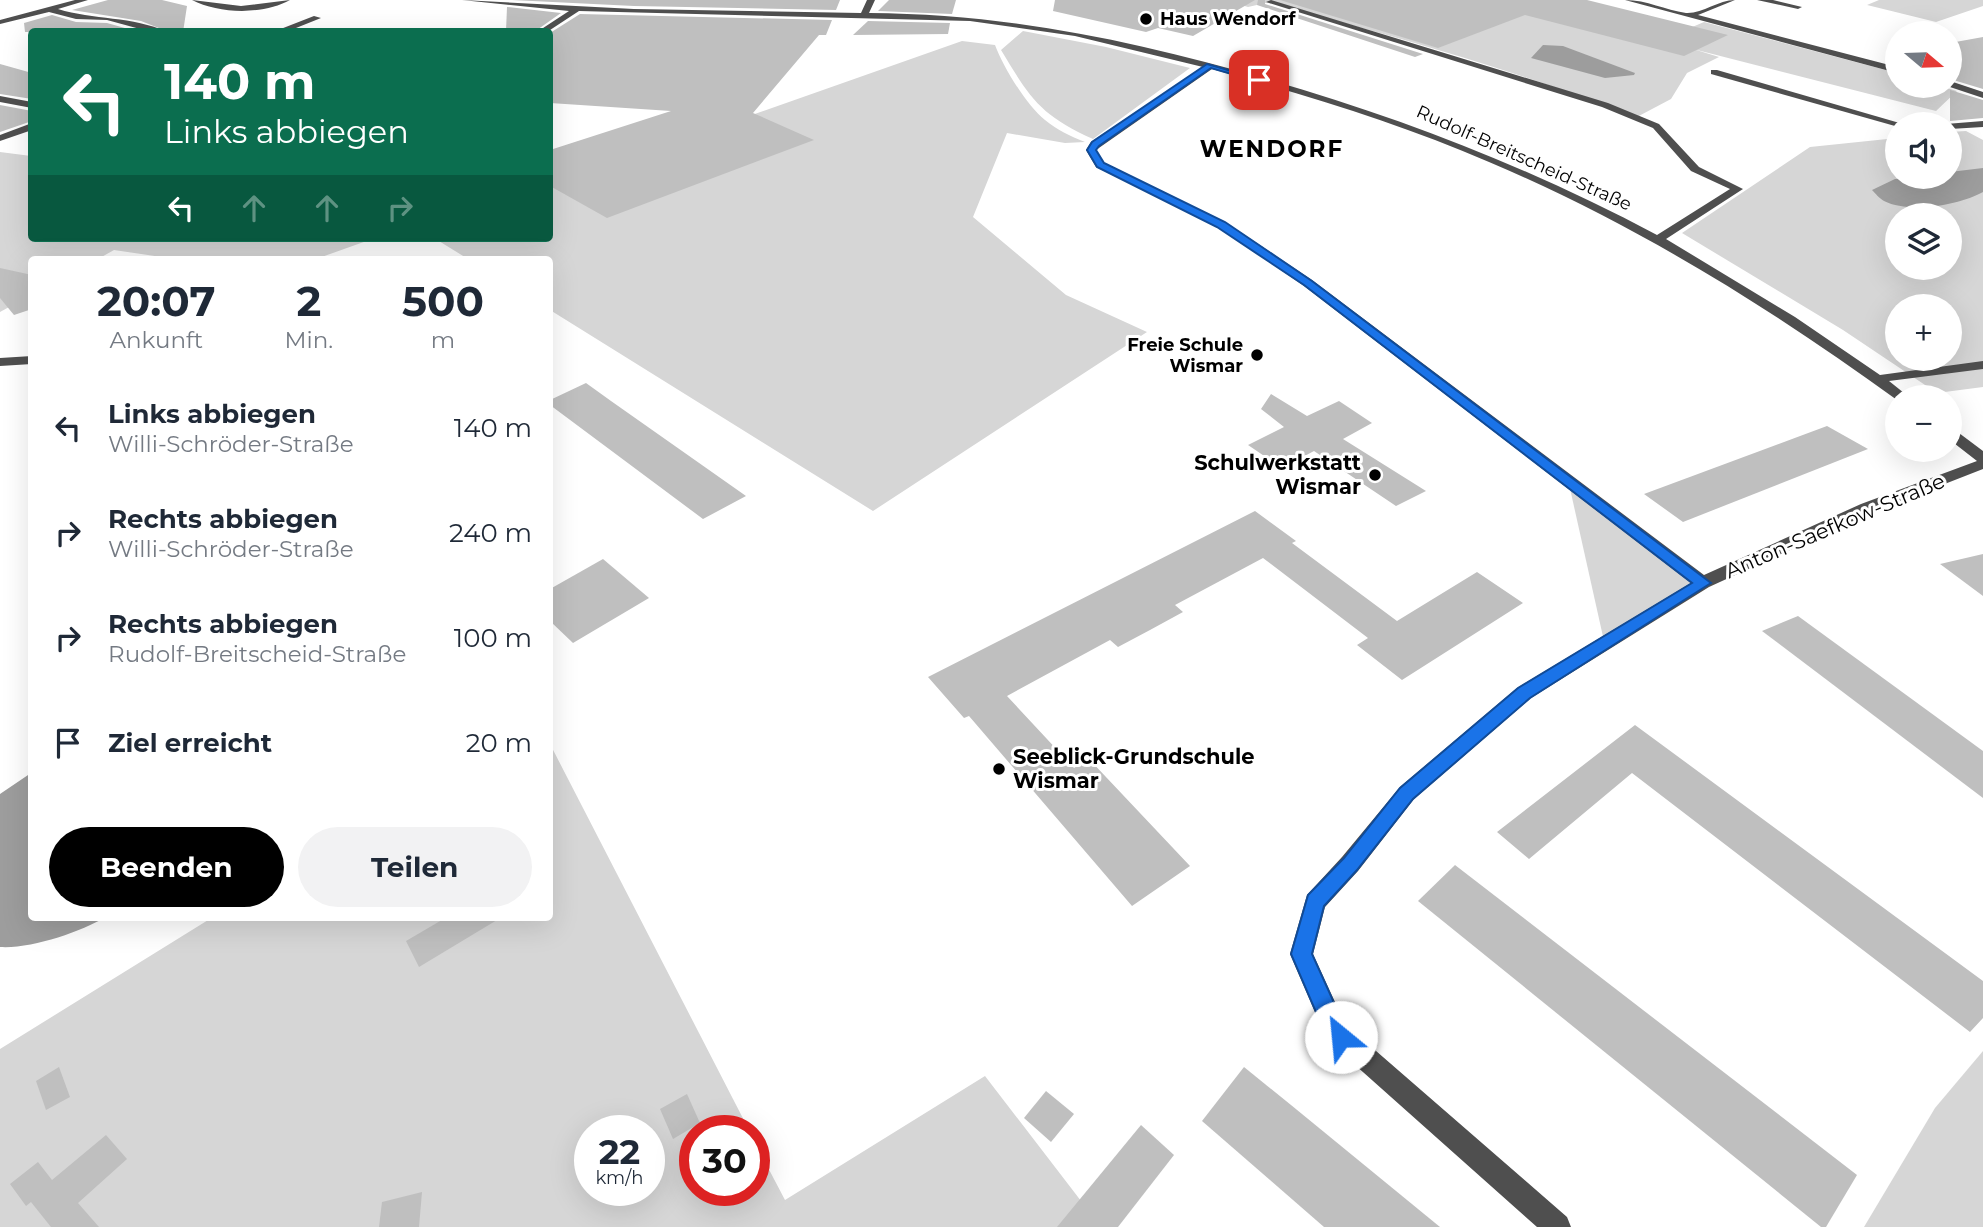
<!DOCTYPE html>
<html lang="de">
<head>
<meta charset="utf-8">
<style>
  :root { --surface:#fff; --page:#f2f2f3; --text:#1f2937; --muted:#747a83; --accent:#000 }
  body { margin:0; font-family:Montserrat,sans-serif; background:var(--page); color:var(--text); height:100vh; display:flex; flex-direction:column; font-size:26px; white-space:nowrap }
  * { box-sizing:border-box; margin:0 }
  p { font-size:23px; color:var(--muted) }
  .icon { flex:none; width:38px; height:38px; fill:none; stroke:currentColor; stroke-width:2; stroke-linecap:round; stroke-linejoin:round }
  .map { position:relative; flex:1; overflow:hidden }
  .drawer { position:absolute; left:28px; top:256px; width:525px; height:665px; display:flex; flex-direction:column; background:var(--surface); border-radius:7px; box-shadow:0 7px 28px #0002 }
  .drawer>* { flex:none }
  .banner { position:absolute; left:28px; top:28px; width:525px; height:214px; border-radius:7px; box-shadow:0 7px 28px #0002; background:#0b6e4f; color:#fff; overflow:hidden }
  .needle { width:46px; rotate:109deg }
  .buttons { position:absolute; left:1885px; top:21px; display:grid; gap:14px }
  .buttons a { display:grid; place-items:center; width:77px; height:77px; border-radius:50%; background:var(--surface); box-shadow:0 7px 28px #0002; font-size:35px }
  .speed { position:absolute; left:574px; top:1115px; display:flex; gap:14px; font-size:35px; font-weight:700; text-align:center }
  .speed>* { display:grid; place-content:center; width:91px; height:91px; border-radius:50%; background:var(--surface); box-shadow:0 7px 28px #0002; line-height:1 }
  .speed small { font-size:18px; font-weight:400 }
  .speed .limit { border:10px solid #d22; background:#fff; color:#111 }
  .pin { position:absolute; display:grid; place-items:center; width:60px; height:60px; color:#fff; margin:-30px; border-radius:14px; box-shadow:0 4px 10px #0006 }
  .me { position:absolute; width:77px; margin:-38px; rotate:332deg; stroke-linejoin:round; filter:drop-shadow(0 0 5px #0008) }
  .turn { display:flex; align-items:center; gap:24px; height:147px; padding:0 21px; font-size:32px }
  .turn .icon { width:91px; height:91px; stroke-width:2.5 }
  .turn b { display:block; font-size:49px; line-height:60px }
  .lanes { display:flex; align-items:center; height:66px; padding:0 21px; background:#0003; justify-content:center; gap:35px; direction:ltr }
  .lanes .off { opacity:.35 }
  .eta { display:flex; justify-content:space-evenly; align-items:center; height:119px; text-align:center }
  .eta b { font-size:42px; font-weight:700; line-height:49px }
  .button { display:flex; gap:14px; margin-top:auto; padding:14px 21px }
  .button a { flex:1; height:80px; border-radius:42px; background:var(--accent); color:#fff; font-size:28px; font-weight:700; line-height:80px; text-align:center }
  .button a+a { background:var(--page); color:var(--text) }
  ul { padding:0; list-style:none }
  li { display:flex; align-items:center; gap:21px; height:105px; padding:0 21px }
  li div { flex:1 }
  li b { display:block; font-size:26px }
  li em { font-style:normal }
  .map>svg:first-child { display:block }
</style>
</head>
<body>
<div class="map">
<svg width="1983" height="1227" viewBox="0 0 1983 1227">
  <rect width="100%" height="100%" fill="#fff"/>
  <g fill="#d6d6d6" fill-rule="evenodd">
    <path d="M1225 0H1513L1662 40 1704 22 1897 73V86H1940L1957 91 1936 111 1693 49 1719 57 1687 73 1671 99 1635 118C1517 69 1393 37 1270 2L1248 7Z"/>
    <polygon points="1879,0 1983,0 1983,6 1936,22 1867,5"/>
    <path d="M1023 31 1106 47 1190 68 1093 139C1040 115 1030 98 1001 50Z"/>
    <path d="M962 41 995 45C1003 67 1027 106 1045 120 1057 130 1070 136 1085 142L1065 143 1007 133 973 217 1066 295 1147 332 873 511 550 310V259H468L434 238H550V186Z"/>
    <path d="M1966 131 1983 140V387L1937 393 1843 330 1682 233 1810 147 1897 138V177H1950V132ZM1897 215H1950V268H1897ZM1897 306H1950V359H1897Z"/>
    <polygon points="0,152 31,156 32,238 375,238 316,259 175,259 114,250 98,259 32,259 31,295 0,312"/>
    <polygon points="1569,484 1703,583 1604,641"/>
    <path d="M550 744 749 1130H695V1190H754V1141L785 1200 985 1076 1101 1227H0V1049L213 917H550ZM590 1130H649V1190H590Z"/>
    <polygon points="1983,1051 1983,1227 1864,1227 1935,1108"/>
  </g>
  <g fill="#9d9d9d">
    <polygon points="1543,45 1563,46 1635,73 1634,75 1605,78 1531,58"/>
    <path d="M1983 168V192C1960 205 1910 214 1884 201 1880 199 1875 193 1872 190L1895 179 1950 177V172Z"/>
    <path d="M31 773 32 917H106C80 932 31 949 0 947V794Z"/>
  </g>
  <g fill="#bfbfbf">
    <polygon points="108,0 162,0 187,6 183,32 169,32 141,21 72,10"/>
    <polygon points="512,0 840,0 836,10 634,6"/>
    <polygon points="889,0 956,0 952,14 878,11"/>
    <polygon points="1055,0 1255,0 1193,36 1158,28 1146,32 1053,11"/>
    <polygon points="1258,0 1265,0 1265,4 1423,54 1415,57 1257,5"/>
    <polygon points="1280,0 1587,0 1728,35 1684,56 1525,15 1438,48"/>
    <polygon points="507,7 561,13 534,32 506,31"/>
    <polygon points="580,14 832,20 826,35 819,35 753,113 814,140 607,218 550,186 550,150 671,111 550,103 550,33"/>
    <polygon points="52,15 76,22 107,23 139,32 25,32 24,23"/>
    <polygon points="868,21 950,23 948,34 853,35"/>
    <polygon points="1983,37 1983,89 1950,79 1950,43"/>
    <polygon points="0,64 32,73 32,99 0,94"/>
    <polygon points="1950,90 1983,100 1983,118 1950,121"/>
    <polygon points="0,105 32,111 32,121 0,132"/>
    <polygon points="0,268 32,275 32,309 14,315 0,298"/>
    <polygon points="586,383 611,401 746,496 703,519 550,405 550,400"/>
    <polygon points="1271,394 1307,416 1339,401 1372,423 1343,439 1426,491 1396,506 1314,451 1282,468 1248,445 1284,427 1261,409"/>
    <polygon points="1827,426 1868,449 1683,522 1644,494"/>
    <polygon points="1255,511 1296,541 1292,543 1397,621 1477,572 1523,603 1402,680 1357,645 1368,638 1263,558 1175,605 1183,612 1150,630 1118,647 1110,640 1007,696 1074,768 1089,759 1190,866 1132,906 969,716 964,718 928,677"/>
    <polygon points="1983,554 1983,596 1940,564"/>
    <polygon points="603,559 649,598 573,643 550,621 550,589"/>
    <polygon points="1798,616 1983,751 1983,798 1762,631"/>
    <polygon points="1635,725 1983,981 1983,1018 1970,1032 1632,773 1529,859 1497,832"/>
    <polygon points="1455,865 1857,1175 1826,1227 1821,1227 1418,901"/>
    <polygon points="447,917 502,917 419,967 406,941"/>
    <polygon points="59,1067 70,1097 46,1110 36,1081"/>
    <polygon points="1244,1067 1291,1105 1440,1227 1324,1227 1202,1121"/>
    <polygon points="1046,1091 1074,1114 1051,1142 1024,1118"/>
    <polygon points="687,1094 700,1123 673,1139 660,1109"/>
    <polygon points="1141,1125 1174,1155 1118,1227 1057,1227"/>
    <polygon points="106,1135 127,1159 78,1203 99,1227 51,1227 31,1202 26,1206 10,1184 38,1162 52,1180"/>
    <polygon points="422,1192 419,1227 379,1227 382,1202"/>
  </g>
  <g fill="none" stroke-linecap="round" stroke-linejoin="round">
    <g fill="#4f4f4f" fill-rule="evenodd">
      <path d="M75 0H88L58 9C93 20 133 16 167 32H151L107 20 76 19 49 12 0 24V20Z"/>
      <path d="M192 0 241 6 290 0C263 15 219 14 192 0Z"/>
      <path d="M462 0 634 9 861 13 867 0H875L869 13C1009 14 1136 41 1270 80 1405 119 1533 169 1657 235L1730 189 1691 171 1653 128 1602 107 1266 2 1271 0 1608 103 1659 124 1699 167 1743 189 1666 239 1795 317 1880 375 1983 361V369L1889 381 1909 397H1897V400C1769 307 1635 224 1489 162 1399 123 1306 95 1212 69L1096 150 1104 163 1225 222 1312 280 1704 575 1861 504 1977 461 1950 440V429L1955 430 1983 451V469L1873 512 1709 587 1531 698 1414 799 1358 871 1325 907 1313 954 1345 1024 1567 1217 1571 1227H1537L1327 1040 1290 954 1307 895 1342 857 1400 787 1517 688 1691 583 1304 286 1217 226 1096 167 1086 150 1091 142 1203 67 1075 36 970 21 579 11 547 32H537L569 11Z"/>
      <path d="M1625 0C1647 0 1665 10 1686 13 1702 14 1718 0 1735 0L1698 15 1897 67V73Z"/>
      <polygon points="1757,0 1773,0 1802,7 1798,9"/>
      <polygon points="314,16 321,18 286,32 273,32"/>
      <polygon points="1711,70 1717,70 1903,124 1895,126 1711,74"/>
      <polygon points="1950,81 1983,92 1983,98 1947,86 1950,86"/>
      <polygon points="0,96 32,102 32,108 0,102"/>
      <polygon points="1983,121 1983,127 1950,129 1950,124 1946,124"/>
      <polygon points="32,123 32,130 0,141 0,135"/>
      <polygon points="32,356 32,364 0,366 0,358"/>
    </g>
  </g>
  <polygon fill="#1a73e8" stroke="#114b97" stroke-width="2" points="1207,64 1263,80 1259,82 1211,68 1099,146 1096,150 1104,163 1225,222 1312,281 1711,583 1530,698 1413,799 1357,870 1324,906 1312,954 1344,1025 1352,1037 1349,1045 1341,1048 1328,1040 1291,954 1308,895 1344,858 1400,788 1518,688 1692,583 1304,285 1217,227 1097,167 1087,150 1092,142"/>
  <g fill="#000" stroke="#fff" stroke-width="2.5">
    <circle cx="1146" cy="19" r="7"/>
    <circle cx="1257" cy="355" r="7"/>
    <circle cx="1375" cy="475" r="7"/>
    <circle cx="999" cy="769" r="7"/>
  </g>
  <g text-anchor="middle" stroke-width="6" stroke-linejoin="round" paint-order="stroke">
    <g font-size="18" font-weight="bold" fill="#000" stroke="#fff" text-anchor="start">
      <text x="1160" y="25">Haus Wendorf</text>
      <text x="1243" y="351" text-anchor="end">Freie Schule<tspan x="1243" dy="21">Wismar</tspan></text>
    </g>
    <g font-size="18" fill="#000" stroke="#fff">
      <text transform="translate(1524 158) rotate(24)" y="6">Rudolf-Breitscheid-Straße</text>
    </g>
    <g font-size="21" font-weight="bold" fill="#000" stroke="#fff" text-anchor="end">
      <text x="1361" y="470">Schulwerkstatt<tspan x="1361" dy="24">Wismar</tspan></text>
      <text x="1013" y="764" text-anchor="start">Seeblick-Grundschule<tspan x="1013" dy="24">Wismar</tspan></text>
    </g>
    <g font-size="21" fill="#000" stroke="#fff">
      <text transform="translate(1835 526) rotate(-23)" y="7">Anton-Saefkow-Straße</text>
    </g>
    <g font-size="23" font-weight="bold" letter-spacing="2" fill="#000" stroke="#fff">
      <text x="1272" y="157">WENDORF</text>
    </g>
  </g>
</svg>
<div class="buttons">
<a><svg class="needle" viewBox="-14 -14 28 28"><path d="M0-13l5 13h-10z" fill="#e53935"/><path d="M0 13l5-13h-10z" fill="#747a83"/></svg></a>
<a><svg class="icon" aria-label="sound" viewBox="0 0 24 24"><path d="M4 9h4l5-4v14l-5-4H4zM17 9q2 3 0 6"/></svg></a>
<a><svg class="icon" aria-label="layers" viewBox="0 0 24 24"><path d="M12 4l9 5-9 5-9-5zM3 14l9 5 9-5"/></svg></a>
<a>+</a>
<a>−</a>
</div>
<div class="speed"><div>22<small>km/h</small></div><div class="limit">30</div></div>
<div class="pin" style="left:1259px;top:80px;background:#d93025"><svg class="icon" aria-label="arrive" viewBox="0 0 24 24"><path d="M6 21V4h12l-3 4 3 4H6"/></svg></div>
<svg class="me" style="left:1341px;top:1037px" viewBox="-20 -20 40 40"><circle r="19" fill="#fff"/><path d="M0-13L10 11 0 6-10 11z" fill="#1a73e8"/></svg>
<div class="banner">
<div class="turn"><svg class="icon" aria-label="left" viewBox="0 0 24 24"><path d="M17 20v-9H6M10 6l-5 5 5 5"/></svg><div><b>140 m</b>Links abbiegen</div></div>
<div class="lanes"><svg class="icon" aria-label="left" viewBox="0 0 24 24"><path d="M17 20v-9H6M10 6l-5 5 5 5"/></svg><svg class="icon off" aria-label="ahead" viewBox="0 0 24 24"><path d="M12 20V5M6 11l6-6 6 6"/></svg><svg class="icon off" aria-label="ahead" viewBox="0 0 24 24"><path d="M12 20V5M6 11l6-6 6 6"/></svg><svg class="icon off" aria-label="right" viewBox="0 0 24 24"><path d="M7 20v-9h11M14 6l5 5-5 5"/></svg></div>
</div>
<section class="drawer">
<div class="eta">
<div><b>20:07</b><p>Ankunft</p></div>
<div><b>2</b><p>Min.</p></div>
<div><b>500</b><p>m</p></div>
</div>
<ul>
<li><svg class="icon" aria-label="left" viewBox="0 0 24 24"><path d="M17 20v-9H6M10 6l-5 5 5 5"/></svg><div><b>Links abbiegen</b><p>Willi-Schröder-Straße</p></div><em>140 m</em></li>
<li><svg class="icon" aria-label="right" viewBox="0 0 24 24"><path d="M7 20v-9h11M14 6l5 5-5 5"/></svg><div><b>Rechts abbiegen</b><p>Willi-Schröder-Straße</p></div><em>240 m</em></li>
<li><svg class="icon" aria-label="right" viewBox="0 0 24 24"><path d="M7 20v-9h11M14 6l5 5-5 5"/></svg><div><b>Rechts abbiegen</b><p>Rudolf-Breitscheid-Straße</p></div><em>100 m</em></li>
<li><svg class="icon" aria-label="arrive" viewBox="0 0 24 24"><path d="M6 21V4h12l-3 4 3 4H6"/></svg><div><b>Ziel erreicht</b></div><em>20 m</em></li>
</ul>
<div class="button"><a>Beenden</a><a>Teilen</a></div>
</section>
</div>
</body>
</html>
